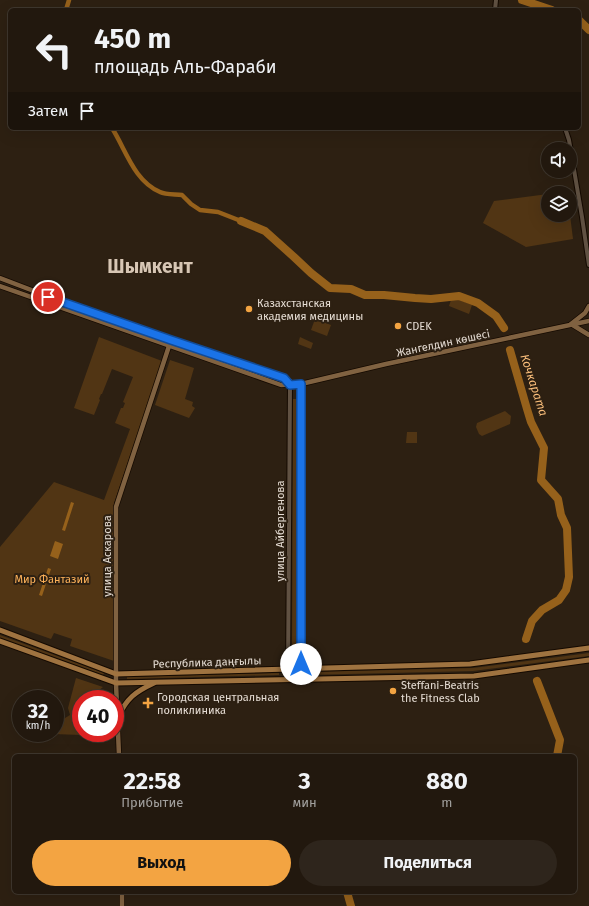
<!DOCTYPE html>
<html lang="ru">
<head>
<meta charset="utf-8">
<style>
  :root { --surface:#22180e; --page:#2e251c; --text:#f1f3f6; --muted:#a2a09e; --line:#3f372e; --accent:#f3a442 }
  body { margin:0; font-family:"Fira Sans",sans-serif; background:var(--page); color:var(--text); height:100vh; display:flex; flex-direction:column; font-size:15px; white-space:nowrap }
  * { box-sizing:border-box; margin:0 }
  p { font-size:13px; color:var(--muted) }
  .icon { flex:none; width:22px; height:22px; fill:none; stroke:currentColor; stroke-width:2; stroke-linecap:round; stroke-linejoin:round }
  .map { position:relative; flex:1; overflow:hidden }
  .drawer { position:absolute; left:12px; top:754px; width:565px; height:140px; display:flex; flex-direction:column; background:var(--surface); border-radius:6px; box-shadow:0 4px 16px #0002,0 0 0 1px var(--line) }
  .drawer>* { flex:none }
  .top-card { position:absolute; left:8px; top:8px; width:573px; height:122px; border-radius:6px; box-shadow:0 4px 16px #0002,0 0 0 1px var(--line); background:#22180e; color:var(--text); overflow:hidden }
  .controls { position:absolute; left:541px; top:142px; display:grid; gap:8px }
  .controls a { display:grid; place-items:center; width:36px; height:36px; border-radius:50%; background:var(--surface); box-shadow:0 4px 16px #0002,0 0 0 1px var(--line); font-size:20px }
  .speed { position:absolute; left:12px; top:690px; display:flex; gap:8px; font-size:20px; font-weight:700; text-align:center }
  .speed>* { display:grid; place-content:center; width:52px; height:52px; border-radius:50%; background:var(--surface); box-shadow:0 4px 16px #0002,0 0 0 1px var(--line); line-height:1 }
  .speed small { font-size:10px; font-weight:400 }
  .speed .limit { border:6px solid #d22; background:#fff; color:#111 }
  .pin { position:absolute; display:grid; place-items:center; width:34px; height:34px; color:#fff; margin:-17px; border:2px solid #fff; border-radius:50%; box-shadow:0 1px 4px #0007 }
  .me { position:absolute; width:44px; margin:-22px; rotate:0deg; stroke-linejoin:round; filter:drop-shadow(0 0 3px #0008) }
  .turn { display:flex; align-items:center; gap:14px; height:84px; padding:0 20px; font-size:18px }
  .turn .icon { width:52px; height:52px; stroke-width:2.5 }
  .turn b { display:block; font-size:28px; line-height:34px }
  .then { display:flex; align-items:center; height:38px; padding:0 20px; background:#0003; gap:8px; font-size:15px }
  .eta { display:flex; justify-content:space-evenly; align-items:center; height:68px; text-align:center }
  .eta b { font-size:24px; font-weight:700; line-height:28px }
  .button { display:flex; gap:8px; margin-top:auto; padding:8px 20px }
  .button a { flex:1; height:46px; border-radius:24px; background:var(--accent); color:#111; font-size:16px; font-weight:700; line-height:46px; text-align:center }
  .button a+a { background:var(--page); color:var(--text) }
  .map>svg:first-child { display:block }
</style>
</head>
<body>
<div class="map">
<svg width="589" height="906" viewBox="0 0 589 906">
  <rect width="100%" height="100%" fill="#2d2012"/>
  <g fill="#513514">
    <polygon points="548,194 548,215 570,215 573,239 526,247 483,223 494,201"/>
    <polygon points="452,297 472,305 469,314 449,306"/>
    <polygon points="315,319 331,325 327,336 311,330"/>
    <polygon points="99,337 162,361 114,503 114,661 70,646 72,639 54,633 51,639 0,621 0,547 54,482 104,500 130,429 115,423 121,408 123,408 125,403 123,402 133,377 112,369 102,394 101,394 99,399 100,400 94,415 74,408"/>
    <polygon points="300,337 313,343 311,349 298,344"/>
    <polygon points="170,360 194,368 185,399 193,402 192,406 195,408 189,418 155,405"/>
    <polygon points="293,399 299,399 298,553 296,660 292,661"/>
    <polygon points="505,411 511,416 510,424 482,436 479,434 476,427 477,423"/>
    <polygon points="407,432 417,432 417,443 406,443"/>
    <polygon points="0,635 104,673 103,675 0,638"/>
    <polygon points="589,653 589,656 473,671 306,675 306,672 473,668"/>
    <polygon points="279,673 279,675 127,679 127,677"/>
    <polygon points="76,678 103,687 97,692 97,699 81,699 81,735 53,734 55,733 57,723 70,715 68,708"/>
  </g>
  <g fill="#96611b">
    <polygon points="71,502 74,503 65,531 62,530"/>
    <polygon points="55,541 63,544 58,559 50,556"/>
    <polygon points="48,568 51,569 42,596 39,595"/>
  </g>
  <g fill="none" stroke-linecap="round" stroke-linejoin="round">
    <g stroke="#96611b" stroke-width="4.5">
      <polyline points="66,10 69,0"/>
      <path d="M112 128C126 150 134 181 160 192 166 195 176 194 182 195L191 204 200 210 218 212 241 221"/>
    </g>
    <g stroke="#96611b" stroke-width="8">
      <polyline points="522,0 552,10"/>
      <polyline points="579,20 589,30"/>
      <polyline points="241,221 265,231 294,257 311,273 330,288 351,289 365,295 384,295 415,298 431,299 459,296 478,303 496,316 504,328"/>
      <polyline points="510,350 527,409 531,422 544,448 541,480 558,499 561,515 567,528 569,577 566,590 559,600 542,610 532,621 526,639"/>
      <polyline points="537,681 560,740 557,756"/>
      <polyline points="347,892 351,906"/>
    </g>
    <defs>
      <g id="tertiary">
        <polyline points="495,10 496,0"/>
        <polyline points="565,128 569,140 582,217 589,265"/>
        <polyline points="288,678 290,385"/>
        <polyline points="301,678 301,384"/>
      </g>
      <g id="secondary">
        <polyline points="0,278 76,307 284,378 290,385"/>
        <polyline points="0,286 281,385 301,384 386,364 589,321"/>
        <polyline points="589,306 585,313 571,324 589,335"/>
        <polyline points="119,756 116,683 116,507 171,340"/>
        <polyline points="122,892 122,906"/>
      </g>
      <g id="primary">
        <polyline points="0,630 116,674 470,664 589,648"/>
        <polyline points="0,641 116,683 474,676 589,660"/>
        <path d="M118 717C127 698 135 692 154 683"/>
      </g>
    </defs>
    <use href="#tertiary" stroke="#150a01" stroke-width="6"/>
    <use href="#secondary" stroke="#150a01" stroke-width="6"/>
    <use href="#primary" stroke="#150a01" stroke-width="7"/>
    <use href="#tertiary" stroke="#605142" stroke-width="4"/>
    <use href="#secondary" stroke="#806241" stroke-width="4.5"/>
    <use href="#primary" stroke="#9f7340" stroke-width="5"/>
  </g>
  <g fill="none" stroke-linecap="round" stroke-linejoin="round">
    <defs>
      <polyline id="route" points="48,297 171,340 284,378 290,385 301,384 301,664"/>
    </defs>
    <use href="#route" stroke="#114b97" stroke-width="10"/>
    <use href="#route" stroke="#1a73e8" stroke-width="7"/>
  </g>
  <g fill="#f3a442" stroke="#2d2012" stroke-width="1.5">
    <circle cx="249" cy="309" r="4"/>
    <circle cx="398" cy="326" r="4"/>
    <circle cx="393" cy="691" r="4"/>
    <path d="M146 697h4v4h4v4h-4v4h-4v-4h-4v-4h4z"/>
  </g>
  <g text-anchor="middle" stroke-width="4" stroke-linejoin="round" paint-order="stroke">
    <g font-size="11" fill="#e5dcd3" stroke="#2d2012" text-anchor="start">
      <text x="257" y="307">Казахстанская<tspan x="257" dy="13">академия медицины</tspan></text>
      <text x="406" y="330">CDEK</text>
      <text x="401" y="689">Steffani-Beatris<tspan x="401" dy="13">the Fitness Clab</tspan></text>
      <text x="157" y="701">Городская центральная<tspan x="157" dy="13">поликлиника</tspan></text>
    </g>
    <g font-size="11" fill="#e5dcd3" stroke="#2d2012">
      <text transform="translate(443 343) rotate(-12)" y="4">Жангелдин көшесі</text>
      <text transform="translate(280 531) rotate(-90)" y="4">улица Айбергенова</text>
      <text transform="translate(107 556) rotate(-90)" y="4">улица Аскарова</text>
      <text transform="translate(207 662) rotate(-2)" y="4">Республика даңғылы</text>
    </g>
    <g font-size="11" fill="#feb25a" stroke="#2d2012">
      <text x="52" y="583">Мир Фантазий</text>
    </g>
    <g font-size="12" font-style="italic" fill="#fabe7b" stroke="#2d2012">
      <text transform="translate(534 385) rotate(72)" y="4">Кочкарата</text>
    </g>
    <g font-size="19" font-weight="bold" fill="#d7c6b4" stroke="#2d2012">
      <text x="150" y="273">Шымкент</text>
    </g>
  </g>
</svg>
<div class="controls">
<a><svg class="icon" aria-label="sound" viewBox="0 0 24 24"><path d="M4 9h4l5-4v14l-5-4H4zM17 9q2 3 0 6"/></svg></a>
<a><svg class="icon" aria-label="layers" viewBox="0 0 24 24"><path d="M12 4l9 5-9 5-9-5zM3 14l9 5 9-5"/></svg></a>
</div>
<div class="speed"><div>32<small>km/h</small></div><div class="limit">40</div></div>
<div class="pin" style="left:48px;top:297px;background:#d93025"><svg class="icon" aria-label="arrive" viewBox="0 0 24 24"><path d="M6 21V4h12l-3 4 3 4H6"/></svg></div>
<svg class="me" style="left:301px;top:664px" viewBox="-20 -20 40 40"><circle r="19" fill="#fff"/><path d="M0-13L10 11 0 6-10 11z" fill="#1a73e8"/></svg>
<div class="top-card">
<div class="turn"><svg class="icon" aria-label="left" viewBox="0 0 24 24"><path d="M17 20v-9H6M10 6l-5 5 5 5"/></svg><div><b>450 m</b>площадь Аль-Фараби</div></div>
<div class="then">Затем<svg class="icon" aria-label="arrive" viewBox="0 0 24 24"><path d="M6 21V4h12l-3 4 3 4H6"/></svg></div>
</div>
<section class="drawer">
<div class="eta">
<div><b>22:58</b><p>Прибытие</p></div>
<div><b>3</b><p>мин</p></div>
<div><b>880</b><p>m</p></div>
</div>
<div class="button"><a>Выход</a><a>Поделиться</a></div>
</section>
</div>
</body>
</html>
